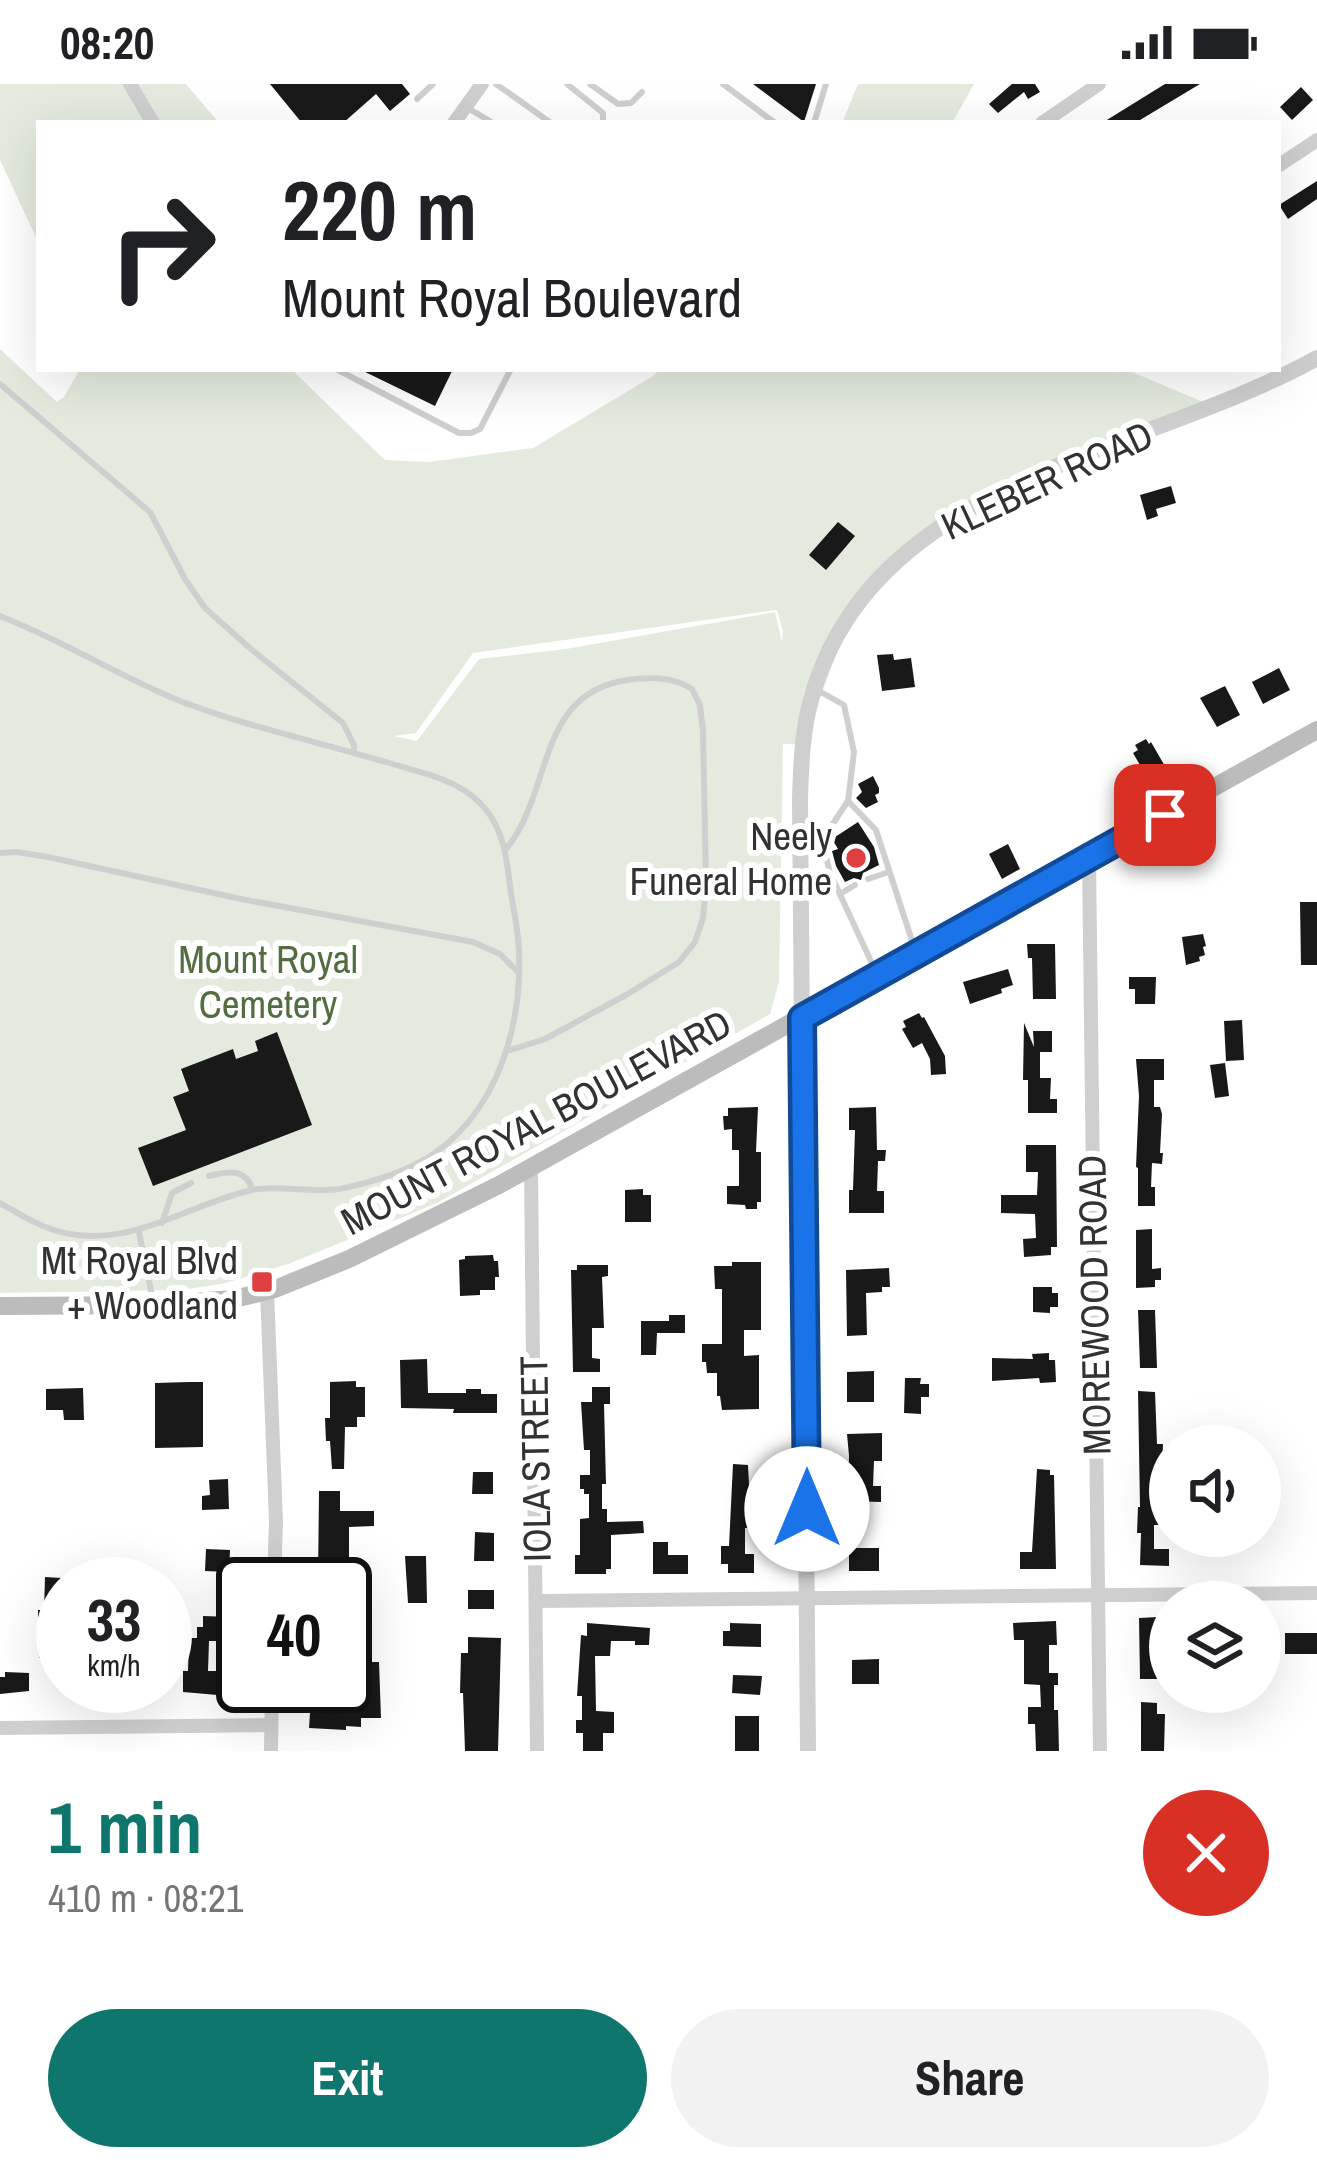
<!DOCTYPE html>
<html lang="en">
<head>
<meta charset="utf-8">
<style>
  :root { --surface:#fff; --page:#f2f2f2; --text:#202124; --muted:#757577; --accent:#0f766e }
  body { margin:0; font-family:"Archivo Narrow",sans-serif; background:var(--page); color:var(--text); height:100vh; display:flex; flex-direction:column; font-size:45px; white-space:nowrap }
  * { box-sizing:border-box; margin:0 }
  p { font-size:39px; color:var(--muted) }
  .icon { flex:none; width:66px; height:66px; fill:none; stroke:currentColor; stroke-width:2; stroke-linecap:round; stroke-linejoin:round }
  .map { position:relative; height:1667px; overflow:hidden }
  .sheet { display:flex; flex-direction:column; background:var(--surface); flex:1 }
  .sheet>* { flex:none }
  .guide { position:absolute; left:36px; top:36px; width:1245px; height:252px; border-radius:0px; box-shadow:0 12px 48px #0002; background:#fff; color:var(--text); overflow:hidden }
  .fabs { position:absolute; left:1149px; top:1341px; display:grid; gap:24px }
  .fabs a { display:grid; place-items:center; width:132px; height:132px; border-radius:50%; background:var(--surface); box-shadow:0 12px 48px #0002; font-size:60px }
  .speed { position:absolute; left:36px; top:1473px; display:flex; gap:24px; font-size:60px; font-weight:700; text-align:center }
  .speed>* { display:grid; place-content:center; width:156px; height:156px; border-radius:50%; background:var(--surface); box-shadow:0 12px 48px #0002; line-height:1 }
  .speed small { font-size:30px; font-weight:400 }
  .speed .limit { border:6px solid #111; border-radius:18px; background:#fff; color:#111 }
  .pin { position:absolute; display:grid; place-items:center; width:102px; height:102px; color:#fff; margin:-51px; border-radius:24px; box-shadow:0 6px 18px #0006 }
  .me { position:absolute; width:132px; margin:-66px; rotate:0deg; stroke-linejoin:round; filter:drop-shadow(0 0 9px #0008) }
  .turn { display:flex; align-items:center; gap:42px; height:252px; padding:0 48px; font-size:54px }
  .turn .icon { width:156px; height:156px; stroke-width:2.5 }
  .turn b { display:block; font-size:84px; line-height:102px }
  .round { display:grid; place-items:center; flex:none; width:126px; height:126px; border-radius:63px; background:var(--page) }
  .summary { display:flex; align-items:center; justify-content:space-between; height:204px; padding:0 48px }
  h1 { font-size:72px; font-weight:800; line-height:90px; color:var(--accent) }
  .cta { display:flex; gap:24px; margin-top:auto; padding:24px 48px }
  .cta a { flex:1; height:138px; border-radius:72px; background:var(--accent); color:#fff; font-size:48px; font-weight:800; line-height:138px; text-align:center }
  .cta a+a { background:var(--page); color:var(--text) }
  .status { display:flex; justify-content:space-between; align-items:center; height:84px; padding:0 60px; background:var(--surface); direction:ltr }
  .status svg { height:33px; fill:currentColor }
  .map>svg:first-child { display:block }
</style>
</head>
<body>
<div class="status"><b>08:20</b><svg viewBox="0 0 49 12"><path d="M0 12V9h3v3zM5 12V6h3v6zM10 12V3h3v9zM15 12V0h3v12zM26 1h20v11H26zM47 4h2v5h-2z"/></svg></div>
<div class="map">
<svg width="1317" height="1667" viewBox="0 0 1317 1667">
  <rect width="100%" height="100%" fill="#fff"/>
  <g fill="#e4ebde" fill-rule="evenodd">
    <polygon points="0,0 186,0 219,39 39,39 39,160 0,76"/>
    <polygon points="858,0 974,0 952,39 842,39"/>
    <path d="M0 265 57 318 64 313 80 285H291L385 376 429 378 533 364 653 292 660 285H1125L1213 322 967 426 855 522 802 660H783L779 897 770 930 437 1119 291 1179 222 1200 180 1206 0 1209ZM777 526 783 547 782 558 775 528 566 565 479 575 417 657 394 652 416 649 473 569Z"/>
  </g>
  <g fill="#191919">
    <polygon points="270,0 402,0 410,10 390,27 376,10 343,39 302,39"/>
    <polygon points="753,0 816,0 804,38"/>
    <polygon points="1012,0 1035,0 1040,8 1028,15 1024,8 998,29 989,20"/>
    <polygon points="1165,0 1200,0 1135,39 1102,39"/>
    <polygon points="1301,3 1313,16 1292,36 1280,23"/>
    <polygon points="1317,97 1317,115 1288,135 1279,121"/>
    <polygon points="359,285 453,285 435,322"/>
    <polygon points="1171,402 1176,419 1156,425 1158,432 1147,436 1140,411"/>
    <polygon points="838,438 855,452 826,486 809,471"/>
    <polygon points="893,570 894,576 911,574 915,603 882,607 877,571"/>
    <polygon points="1279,584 1290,606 1263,620 1252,598"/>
    <polygon points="1225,602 1240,631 1217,643 1200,614"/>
    <polygon points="1146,655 1149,660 1151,658 1166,684 1148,695 1133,669 1138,666 1135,661"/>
    <polygon points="873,692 879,704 879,709 875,711 878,718 866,724 856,714 862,708 858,700"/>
    <polygon points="858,738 874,763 879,781 863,789 861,796 854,794 845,798 836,782 832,767 838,765 832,755"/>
    <polygon points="1008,760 1020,785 1002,795 989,770"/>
    <polygon points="1300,818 1317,818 1317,881 1301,881"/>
    <polygon points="1203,850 1206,862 1203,863 1205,871 1199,873 1200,877 1186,881 1182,853"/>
    <polygon points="1027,860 1055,860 1056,915 1033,915 1032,874 1028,874"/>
    <polygon points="1008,885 1013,901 1001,905 1002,909 970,920 963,898"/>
    <polygon points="1129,893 1156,893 1155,920 1135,920 1135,905 1129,905"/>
    <polygon points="919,929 922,934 924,933 945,972 946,990 931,991 930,975 922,959 913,964 902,945 906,943 903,937"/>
    <polygon points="1242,936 1244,976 1226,977 1224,937"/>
    <polygon points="1024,939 1034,963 1033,947 1052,947 1052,968 1040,968 1040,994 1051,994 1050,1015 1057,1015 1057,1029 1028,1029 1028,996 1023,996"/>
    <polygon points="277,948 312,1041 153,1102 138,1064 186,1046 173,1013 189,1007 181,985 233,965 236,975 258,967 255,957"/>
    <polygon points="1136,975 1164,975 1164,996 1154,996 1154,1023 1160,1023 1162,1030 1160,1069 1163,1069 1162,1080 1152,1079 1151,1103 1155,1103 1155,1122 1138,1122 1138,1084 1136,1083 1139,1012"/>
    <polygon points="1225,979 1229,1012 1215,1014 1210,981"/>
    <polygon points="758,1023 756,1068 761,1068 761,1118 757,1118 757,1125 746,1125 745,1121 727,1120 727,1102 739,1102 739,1066 732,1066 732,1045 724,1046 723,1032 728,1032 728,1024"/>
    <polygon points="876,1023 877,1066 886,1066 885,1077 878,1077 877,1107 884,1107 884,1129 849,1129 849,1106 853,1106 855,1046 849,1046 849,1024"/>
    <polygon points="1026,1061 1056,1061 1057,1163 1051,1163 1051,1171 1024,1173 1023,1155 1036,1154 1035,1130 1001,1129 1001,1111 1037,1111 1038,1088 1026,1088"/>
    <polygon points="643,1105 643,1111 651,1111 651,1138 625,1138 625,1106"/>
    <polygon points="1152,1145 1152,1185 1161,1184 1161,1196 1155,1196 1155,1203 1136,1204 1136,1146"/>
    <polygon points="493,1171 494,1177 498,1177 499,1193 495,1193 495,1206 480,1206 480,1211 460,1212 459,1176 465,1175 465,1172"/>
    <polygon points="732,1178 761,1178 761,1246 744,1246 744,1272 759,1271 759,1325 722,1326 720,1312 717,1312 717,1289 707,1289 706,1278 702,1278 702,1260 722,1260 722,1205 715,1205 714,1182 732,1182"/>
    <polygon points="577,1181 608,1181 608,1192 602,1193 604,1244 592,1244 592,1274 600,1275 600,1288 573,1288 571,1186 577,1186"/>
    <polygon points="889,1184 890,1203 882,1203 882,1208 866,1209 867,1251 847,1252 846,1186"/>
    <polygon points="1033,1203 1052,1203 1052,1209 1058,1209 1058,1223 1050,1223 1050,1229 1033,1228"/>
    <polygon points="1138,1226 1155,1226 1157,1284 1140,1284"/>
    <polygon points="669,1231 685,1231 685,1249 657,1249 656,1271 641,1271 641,1237 669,1237"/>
    <polygon points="1049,1269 1049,1276 1055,1276 1056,1298 1040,1299 1039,1294 992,1297 992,1274 1033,1275 1032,1270"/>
    <polygon points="427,1275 428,1309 466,1309 466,1305 481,1305 481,1310 497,1310 497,1329 453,1329 454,1325 401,1324 400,1276"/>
    <polygon points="874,1287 874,1318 847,1318 847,1288"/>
    <polygon points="905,1294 921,1294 920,1300 929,1300 929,1313 921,1313 921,1330 904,1329"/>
    <polygon points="356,1297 356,1303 365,1303 365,1333 357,1333 357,1343 345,1343 344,1385 332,1385 330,1357 326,1357 325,1334 330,1334 330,1298"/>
    <polygon points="189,1298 203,1298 203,1363 155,1364 155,1299"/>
    <polygon points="592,1303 610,1303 610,1320 604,1320 606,1400 602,1400 602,1425 607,1425 607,1438 643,1437 644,1449 611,1451 611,1485 606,1485 606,1490 575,1490 575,1471 580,1471 580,1435 589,1434 589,1410 584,1410 584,1405 580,1405 580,1391 590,1391 590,1366 584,1366 581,1318 592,1318"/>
    <polygon points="83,1304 84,1336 64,1336 63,1326 46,1326 46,1305"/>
    <polygon points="1138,1307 1155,1308 1157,1360 1163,1360 1162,1384 1170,1384 1170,1397 1160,1397 1161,1423 1170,1423 1170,1441 1154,1441 1154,1465 1169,1465 1169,1482 1140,1481 1141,1449 1137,1449 1138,1423 1140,1423"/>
    <polygon points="882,1349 882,1377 874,1377 873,1402 881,1402 881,1418 848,1417 849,1372 847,1350"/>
    <polygon points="733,1380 748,1381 750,1421 748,1444 745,1444 745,1470 754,1470 754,1489 728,1489 728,1480 721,1480 721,1462 729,1462"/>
    <polygon points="1037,1385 1050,1386 1050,1391 1054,1391 1056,1485 1020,1485 1020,1468 1032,1468"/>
    <polygon points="473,1388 493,1388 493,1410 472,1410"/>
    <polygon points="228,1395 229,1425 202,1426 202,1412 210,1411 209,1396"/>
    <polygon points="319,1407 340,1407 340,1427 374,1427 374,1442 349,1443 349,1479 336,1479 336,1500 318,1500"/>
    <polygon points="475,1448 494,1449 494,1477 474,1477"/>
    <polygon points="653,1458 668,1458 668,1471 688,1471 688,1490 653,1490"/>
    <rect x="849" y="1464" width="30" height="23"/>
    <polygon points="206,1465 230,1466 229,1488 205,1487"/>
    <polygon points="405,1472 426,1472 427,1519 408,1519"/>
    <polygon points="45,1493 62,1494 63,1551 58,1551 58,1575 39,1574 38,1526 44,1526"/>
    <rect x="468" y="1506" width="26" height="19"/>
    <polygon points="203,1532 232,1533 232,1557 209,1557 208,1587 229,1587 229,1612 183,1608 183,1587 188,1587 189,1554 197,1554 197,1543 203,1543"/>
    <polygon points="1158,1533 1157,1595 1140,1595 1139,1534"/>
    <polygon points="1056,1537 1057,1561 1049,1561 1049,1589 1058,1589 1058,1601 1054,1601 1054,1626 1058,1626 1059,1667 1036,1667 1035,1640 1028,1640 1028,1623 1041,1623 1040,1601 1024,1600 1024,1556 1014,1556 1013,1539"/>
    <polygon points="587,1539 650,1544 649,1561 635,1561 635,1557 611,1557 610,1572 595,1572 596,1627 614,1628 614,1649 603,1649 603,1667 583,1667 583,1649 576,1649 576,1636 582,1636 582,1612 577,1612 581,1551 587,1552"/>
    <polygon points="730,1539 761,1540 761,1563 723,1562 723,1547 730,1547"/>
    <rect x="1285" y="1549" width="32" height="21"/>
    <polygon points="468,1553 501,1554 498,1667 465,1667 463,1609 460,1609 461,1569 468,1569"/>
    <polygon points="879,1575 879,1600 852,1600 852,1576"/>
    <polygon points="363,1578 379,1578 381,1634 361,1634 361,1643 346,1642 346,1646 309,1644 310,1629 315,1629 316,1622 355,1624 356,1586 363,1586"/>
    <polygon points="5,1588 29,1589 29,1607 0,1610 0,1593 5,1593"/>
    <polygon points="733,1591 762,1592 760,1611 732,1609"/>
    <polygon points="1141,1618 1157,1619 1157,1630 1165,1630 1164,1667 1141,1667"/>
    <rect x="735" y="1632" width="24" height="35"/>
  </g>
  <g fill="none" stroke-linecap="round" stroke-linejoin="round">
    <g stroke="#cfcfcf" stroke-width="6">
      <polyline points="496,0 551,39"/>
      <polyline points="567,0 603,29 603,39"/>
      <polyline points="590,0 618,20 631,19 642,8"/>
      <polyline points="723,0 775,39"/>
      <polyline points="417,15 433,0"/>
      <polyline points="466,23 493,39"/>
      <polyline points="814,39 826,0"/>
      <polyline points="336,285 459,349 471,349 480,345 511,285"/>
      <polyline points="0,300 150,428 185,495 205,524 252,566 343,639 354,661 354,668"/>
      <path d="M0 532C62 556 118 592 180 617 248 643 319 658 389 679 419 688 456 695 479 718 510 748 506 788 514 827 531 911 508 1020 432 1071 405 1088 370 1099 339 1105 309 1109 273 1100 248 1107 182 1123 120 1171 48 1144 31 1138 16 1128 0 1119"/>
      <polyline points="819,607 844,621 854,668 848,717 822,756 830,789 876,888"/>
      <polyline points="848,717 876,746 915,866"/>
      <path d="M506 765C554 707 535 610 627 596 649 593 672 592 692 605L700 621 703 647 706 801 703 834 695 858 679 878 626 911 545 955 507 967"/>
      <polyline points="0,769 17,768 48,773 241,815 473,858 500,870 517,887"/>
      <polyline points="868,795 889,788"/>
      <polyline points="840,810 855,801"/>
      <path d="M209 1092C227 1087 246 1084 252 1105"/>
      <polyline points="162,1139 172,1109 191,1099"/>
      <polyline points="139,1148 153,1217"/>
    </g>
    <g stroke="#cfcfcf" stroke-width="14">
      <polyline points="130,0 153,39"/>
      <polyline points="454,39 482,0"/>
      <polyline points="1042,39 1099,0"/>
      <polyline points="1278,82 1317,56"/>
      <polyline points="1089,774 1100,1667"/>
      <polyline points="531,1083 537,1667"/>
      <polyline points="267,1207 276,1437 274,1500"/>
      <polyline points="537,1517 1317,1509"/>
      <polyline points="0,1644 271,1641"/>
      <polyline points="271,1667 272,1602"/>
    </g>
    <path stroke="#cfcfcf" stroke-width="16" d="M808 1667 800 716C801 682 802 648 811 616 871 394 1145 370 1317 274"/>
    <polyline stroke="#bcbcbc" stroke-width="18" points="0,1222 153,1221 234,1215 275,1205 349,1175 499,1101 1317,646"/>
  </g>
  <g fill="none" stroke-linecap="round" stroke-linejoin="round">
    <defs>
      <polyline id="route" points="807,1425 802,934 1165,731"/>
    </defs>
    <use href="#route" stroke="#114b97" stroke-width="30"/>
    <use href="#route" stroke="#1a73e8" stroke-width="21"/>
  </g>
  <g fill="#de3f40" stroke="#fff" stroke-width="4.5">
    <circle cx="856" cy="774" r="12"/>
    <rect x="250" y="1186" width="24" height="24" rx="6"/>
  </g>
  <g text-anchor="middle" stroke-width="12" stroke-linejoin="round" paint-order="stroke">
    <g font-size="39" fill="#323232" stroke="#fff">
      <text transform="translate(1047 396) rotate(-25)" y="14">KLEBER ROAD</text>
      <text transform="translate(536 1038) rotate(-28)" y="14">MOUNT ROYAL BOULEVARD</text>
      <text transform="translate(1094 1221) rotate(-91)" y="14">MOREWOOD ROAD</text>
      <text transform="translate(535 1375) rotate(-91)" y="14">IOLA STREET</text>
    </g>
    <g font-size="39" fill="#323232" stroke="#fff" text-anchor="end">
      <text x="832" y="766">Neely<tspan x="832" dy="45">Funeral Home</tspan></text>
      <text x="238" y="1190">Mt Royal Blvd<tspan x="238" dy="45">+ Woodland</tspan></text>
    </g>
    <g font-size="39" fill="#526d40" stroke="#fff">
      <text x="268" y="889">Mount Royal<tspan x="268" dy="45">Cemetery</tspan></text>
    </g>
  </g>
</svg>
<div class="fabs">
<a><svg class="icon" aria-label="sound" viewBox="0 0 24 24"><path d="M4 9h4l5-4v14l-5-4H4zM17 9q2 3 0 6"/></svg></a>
<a><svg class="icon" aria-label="layers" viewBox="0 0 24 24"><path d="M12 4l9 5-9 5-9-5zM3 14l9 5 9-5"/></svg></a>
</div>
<div class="speed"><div>33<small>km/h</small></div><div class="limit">40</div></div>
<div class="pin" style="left:1165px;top:731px;background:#d93025"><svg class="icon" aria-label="arrive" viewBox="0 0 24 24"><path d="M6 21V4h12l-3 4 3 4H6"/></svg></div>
<svg class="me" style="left:807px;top:1425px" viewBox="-20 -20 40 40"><circle r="19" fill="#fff"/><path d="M0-13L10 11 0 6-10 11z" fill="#1a73e8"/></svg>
<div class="guide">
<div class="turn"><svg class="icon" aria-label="right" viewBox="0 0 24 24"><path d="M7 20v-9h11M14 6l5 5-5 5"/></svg><div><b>220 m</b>Mount Royal Boulevard</div></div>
</div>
</div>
<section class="sheet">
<div class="summary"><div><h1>1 min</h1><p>410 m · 08:21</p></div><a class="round" style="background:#d93025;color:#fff"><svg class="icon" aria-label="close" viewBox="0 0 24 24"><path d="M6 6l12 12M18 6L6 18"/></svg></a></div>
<div class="cta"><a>Exit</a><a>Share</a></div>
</section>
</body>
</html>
